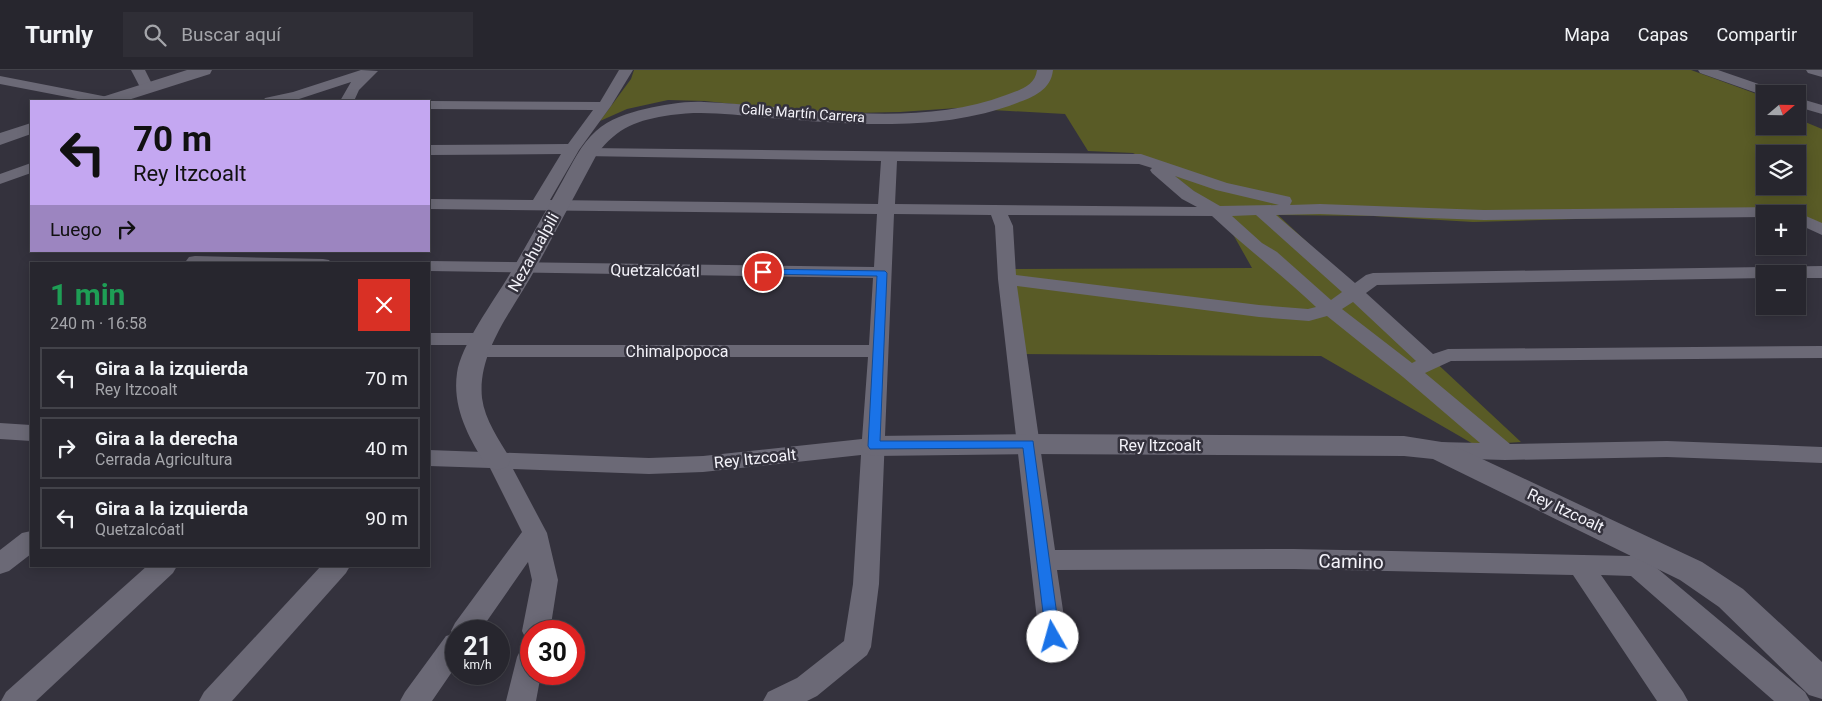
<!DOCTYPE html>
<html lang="es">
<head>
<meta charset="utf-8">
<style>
  :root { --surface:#27262e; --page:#2f2e36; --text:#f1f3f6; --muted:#a4a5aa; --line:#43434a }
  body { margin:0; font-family:Roboto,sans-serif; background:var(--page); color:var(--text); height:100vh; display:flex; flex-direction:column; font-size:19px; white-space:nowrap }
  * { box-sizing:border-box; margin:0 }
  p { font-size:16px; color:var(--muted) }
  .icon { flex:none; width:28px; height:28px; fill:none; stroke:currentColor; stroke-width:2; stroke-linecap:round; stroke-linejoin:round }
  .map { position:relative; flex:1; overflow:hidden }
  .sheet { position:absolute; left:30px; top:192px; width:400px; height:305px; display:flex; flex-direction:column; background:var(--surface); border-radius:0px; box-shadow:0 2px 12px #0003,0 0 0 1px var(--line) }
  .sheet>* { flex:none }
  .top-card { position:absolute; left:30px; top:30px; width:400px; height:152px; border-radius:0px; box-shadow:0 2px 12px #0003,0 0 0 1px var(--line); background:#c4a7f1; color:#111; overflow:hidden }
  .needle { width:32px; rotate:70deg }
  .tools { position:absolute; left:1756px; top:15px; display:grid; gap:10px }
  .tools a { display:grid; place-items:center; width:50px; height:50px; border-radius:0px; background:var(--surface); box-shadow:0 2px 12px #0003,0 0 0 1px var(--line); font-size:25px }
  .speed { position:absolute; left:445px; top:550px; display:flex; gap:10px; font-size:25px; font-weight:700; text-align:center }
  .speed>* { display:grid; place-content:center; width:65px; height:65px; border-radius:50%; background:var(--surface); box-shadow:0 2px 12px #0003,0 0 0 1px var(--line); line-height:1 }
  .speed small { font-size:12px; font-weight:400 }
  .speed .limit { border:8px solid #d22; background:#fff; color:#111 }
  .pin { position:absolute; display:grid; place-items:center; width:42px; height:42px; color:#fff; margin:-21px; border:2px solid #fff; border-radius:50%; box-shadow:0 1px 5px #0007 }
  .me { position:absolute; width:55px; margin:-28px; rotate:353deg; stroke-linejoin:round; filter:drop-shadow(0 0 4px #0008) }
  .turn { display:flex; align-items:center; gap:18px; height:105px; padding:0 20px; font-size:22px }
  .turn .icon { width:65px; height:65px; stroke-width:2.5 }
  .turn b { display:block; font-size:35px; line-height:42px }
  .then { display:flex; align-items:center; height:48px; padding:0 20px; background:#0003; gap:10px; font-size:19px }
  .round { display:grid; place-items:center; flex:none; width:52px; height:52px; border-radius:0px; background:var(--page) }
  .head { display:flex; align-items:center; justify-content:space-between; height:85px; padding:0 20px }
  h1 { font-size:30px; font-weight:700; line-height:38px; color:#1e9e55 }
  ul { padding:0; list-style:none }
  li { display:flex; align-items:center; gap:15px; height:62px; margin:0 10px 8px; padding:0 10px; border:2px solid var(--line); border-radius:0px }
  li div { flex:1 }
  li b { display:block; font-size:19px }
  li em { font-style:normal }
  header { display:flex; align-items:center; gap:30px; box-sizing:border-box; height:70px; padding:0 25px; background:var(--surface); border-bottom:1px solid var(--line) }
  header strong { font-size:24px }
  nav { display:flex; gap:28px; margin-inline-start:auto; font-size:18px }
  .search { width:350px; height:45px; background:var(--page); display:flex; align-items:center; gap:12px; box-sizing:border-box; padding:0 18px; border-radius:0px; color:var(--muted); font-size:19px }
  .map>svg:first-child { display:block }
</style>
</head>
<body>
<header>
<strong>Turnly</strong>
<div class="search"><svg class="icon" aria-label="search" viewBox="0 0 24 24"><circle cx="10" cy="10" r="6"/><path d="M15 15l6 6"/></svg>Buscar aquí</div>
<nav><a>Mapa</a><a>Capas</a><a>Compartir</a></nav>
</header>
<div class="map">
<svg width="1822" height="631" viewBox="0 0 1822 631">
  <rect width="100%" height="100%" fill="#34323d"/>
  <path fill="#595b26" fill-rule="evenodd" d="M634 0H1691L1765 27V56H1798V49L1822 59V161L1798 149V144L1786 143 1473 152 1373 146 1278 145 1521 372 1475 375 1321 286 1012 284 1001 199 1252 198 1221 143 1172 104 1133 83 1088 81 1065 44 957 38 900 42 854 43 791 40 705 31 668 30 627 39 600 51 631 9ZM1765 84H1798V116H1765Z"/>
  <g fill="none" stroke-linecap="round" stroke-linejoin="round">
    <g fill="#6b6976" fill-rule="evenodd">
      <polygon points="131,0 145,0 154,18 152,21 142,21"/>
      <polygon points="361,0 378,1 359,20 354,31 340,31 351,12 296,30 263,31 265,28 293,22"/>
      <path d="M619 0H633L611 36 579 80 550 130 878 134 881 91 583 86 580 83 583 80 588 78 1141 84 1227 113 1290 127 1292 131 1290 135 1320 134 1484 140 1784 137 1797 140 1799 143 1822 153V165L1798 154V144H1765V147L1484 150 1320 144 1276 145 1355 213 1366 205 1373 203 1822 196V208H1798V204H1765V208L1377 215 1366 223 1433 284 1448 279 1822 276V288L1451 291 1425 303 1510 374 1667 371 1822 377V393L1667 387 1505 390 1438 388 1430 386 1427 380 1430 374 1438 372 1480 373 1403 307 1327 246 1309 251 1259 247 1017 216 1055 480 1294 479 1630 486C1638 473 1641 467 1657 472L1661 479 1652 494 1805 622 1810 631H1774L1631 506 1601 505 1683 622 1688 631H1657L1573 505 1294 499 1057 500 1067 567 1063 575 1053 578 1043 575 1039 567 998 209 995 156 991 145 894 144 879 514 871 577 867 585 817 626 807 631H763L768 622 797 608 844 571 853 514 861 385 703 402 649 404 513 399 547 463 558 510 550 561H531V571L526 569 522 561 532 510 528 492 480 561H456V596L432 631H400L405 622 446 566 453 564 451 561 455 553 522 462 490 398 429 396V380L649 388 703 386 862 369 868 287H476L469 285 466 281 469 277 474 275H429V263H483L490 265 493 269 490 273 485 275H869L873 208 429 201V194H421L429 191 874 197 877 144 429 139V129L533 130 561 84 429 85V75L568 74 593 40 429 39V31H427H429L600 32ZM897 91 1139 94 1152 98 1150 100 1152 103 1182 129 1197 137 895 134ZM1175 106 1216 120 1279 135 1220 136 1194 121ZM1008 145 1212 146C1246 178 1282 205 1316 237L1308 239 1259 235 1016 205 1013 156ZM1256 145 1342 222 1331 230 1277 182 1262 173 1232 146ZM1353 232 1416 291 1412 293 1342 239Z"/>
      <polygon points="1698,0 1718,0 1779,21 1781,24 1765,24 1765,26 1700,3"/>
      <polygon points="1806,0 1822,0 1822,7 1808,3"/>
      <polygon points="0,6 108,27 113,28 115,31 88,31 0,14"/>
      <polygon points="1798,28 1822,35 1822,44 1798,37"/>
      <polygon points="31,93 31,103 0,114 0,104"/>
      <polygon points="195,186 323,189 329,190 332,194 188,194 186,191 189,187"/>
      <polygon points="0,353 31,355 31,371 0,369"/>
      <polygon points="31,461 31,484 9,501 0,504 0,480 22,463"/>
      <polygon points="147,496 177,496 173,503 36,631 1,631 6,622"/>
      <polygon points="321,496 350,496 346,503 232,631 199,631 204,622"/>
      <polygon points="531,575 531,604 541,604 536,631 506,631 517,587 521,579"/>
    </g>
    <g fill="#6b6976" fill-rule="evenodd">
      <polygon points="187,0 212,0 210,4 125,31 99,31 102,27"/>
      <path d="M1037 0H1053C1051 20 1033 27 1017 33 939 63 851 54 769 48 737 45 703 40 671 45 637 50 618 57 597 84 577 121 557 159 537 196 516 236 477 280 482 328 485 351 500 371 511 390L507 397 497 400 487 397C469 368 452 338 457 303 461 273 500 223 515 195 531 167 547 139 563 110 572 94 581 74 596 61 609 49 628 43 645 39 664 35 685 31 704 32 801 36 913 60 1006 25 1020 20 1035 16 1037 0Z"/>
      <polygon points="31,53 31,64 0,75 0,63"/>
      <polygon points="1028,364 1404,366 1448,373 1702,492 1743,519 1822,592 1822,629 1809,625 1719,537 1680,510 1433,389 1404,386 1028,384 874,386 864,383 860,376 864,369 874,366"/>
    </g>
  </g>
  <polygon fill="#1a73e8" stroke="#114b97" points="759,199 885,201 887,203 880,371 1033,371 1060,567 1058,571 1053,573 1048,571 1046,567 1023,378 870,379 868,376 877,206 763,204 758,202"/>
  <g text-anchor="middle" stroke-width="5" stroke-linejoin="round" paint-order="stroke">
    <g font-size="14" fill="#f3f2f9" stroke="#34323d">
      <text transform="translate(803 43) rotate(4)" y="5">Calle Martín Carrera</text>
    </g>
    <g font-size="16" fill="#f3f2f9" stroke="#34323d">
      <text transform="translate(533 182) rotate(-61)" y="6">Nezahualpili</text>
      <text transform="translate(655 200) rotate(1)" y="6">Quetzalcóatl</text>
      <text x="677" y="287">Chimalpopoca</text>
      <text x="1160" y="381">Rey Itzcoalt</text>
      <text transform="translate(755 388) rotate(-6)" y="6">Rey Itzcoalt</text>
      <text transform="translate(1566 440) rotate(25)" y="6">Rey Itzcoalt</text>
    </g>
    <g font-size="19" fill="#f3f2f9" stroke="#34323d">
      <text transform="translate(1351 491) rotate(1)" y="7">Camino</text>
    </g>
  </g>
</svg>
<div class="tools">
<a><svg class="needle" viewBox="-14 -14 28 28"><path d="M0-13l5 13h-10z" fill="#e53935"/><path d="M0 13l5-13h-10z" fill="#a4a5aa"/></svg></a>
<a><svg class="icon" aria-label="layers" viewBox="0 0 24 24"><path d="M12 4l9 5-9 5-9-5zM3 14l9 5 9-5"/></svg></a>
<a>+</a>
<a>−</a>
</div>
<div class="speed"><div>21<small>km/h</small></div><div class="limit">30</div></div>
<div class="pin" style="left:763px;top:202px;background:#d93025"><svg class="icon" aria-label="arrive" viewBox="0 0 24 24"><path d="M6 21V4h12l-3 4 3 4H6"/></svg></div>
<svg class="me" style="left:1053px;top:567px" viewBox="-20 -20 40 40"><circle r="19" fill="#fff"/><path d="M0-13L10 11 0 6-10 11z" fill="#1a73e8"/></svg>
<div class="top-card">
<div class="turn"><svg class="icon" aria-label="left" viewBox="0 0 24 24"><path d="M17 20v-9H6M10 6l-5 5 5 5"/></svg><div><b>70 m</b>Rey Itzcoalt</div></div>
<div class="then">Luego<svg class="icon" aria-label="right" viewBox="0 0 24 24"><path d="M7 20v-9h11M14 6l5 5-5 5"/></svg></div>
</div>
<section class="sheet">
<div class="head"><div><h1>1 min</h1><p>240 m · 16:58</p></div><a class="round" style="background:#d93025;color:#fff"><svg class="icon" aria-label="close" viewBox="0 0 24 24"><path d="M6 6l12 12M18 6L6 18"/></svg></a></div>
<ul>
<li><svg class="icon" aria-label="left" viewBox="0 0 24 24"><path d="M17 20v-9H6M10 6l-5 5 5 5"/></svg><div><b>Gira a la izquierda</b><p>Rey Itzcoalt</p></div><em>70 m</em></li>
<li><svg class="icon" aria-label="right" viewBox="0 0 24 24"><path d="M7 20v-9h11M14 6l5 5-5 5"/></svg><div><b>Gira a la derecha</b><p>Cerrada Agricultura</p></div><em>40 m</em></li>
<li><svg class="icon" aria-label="left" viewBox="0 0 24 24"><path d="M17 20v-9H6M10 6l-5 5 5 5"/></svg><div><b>Gira a la izquierda</b><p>Quetzalcóatl</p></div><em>90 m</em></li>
</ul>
</section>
</div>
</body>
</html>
